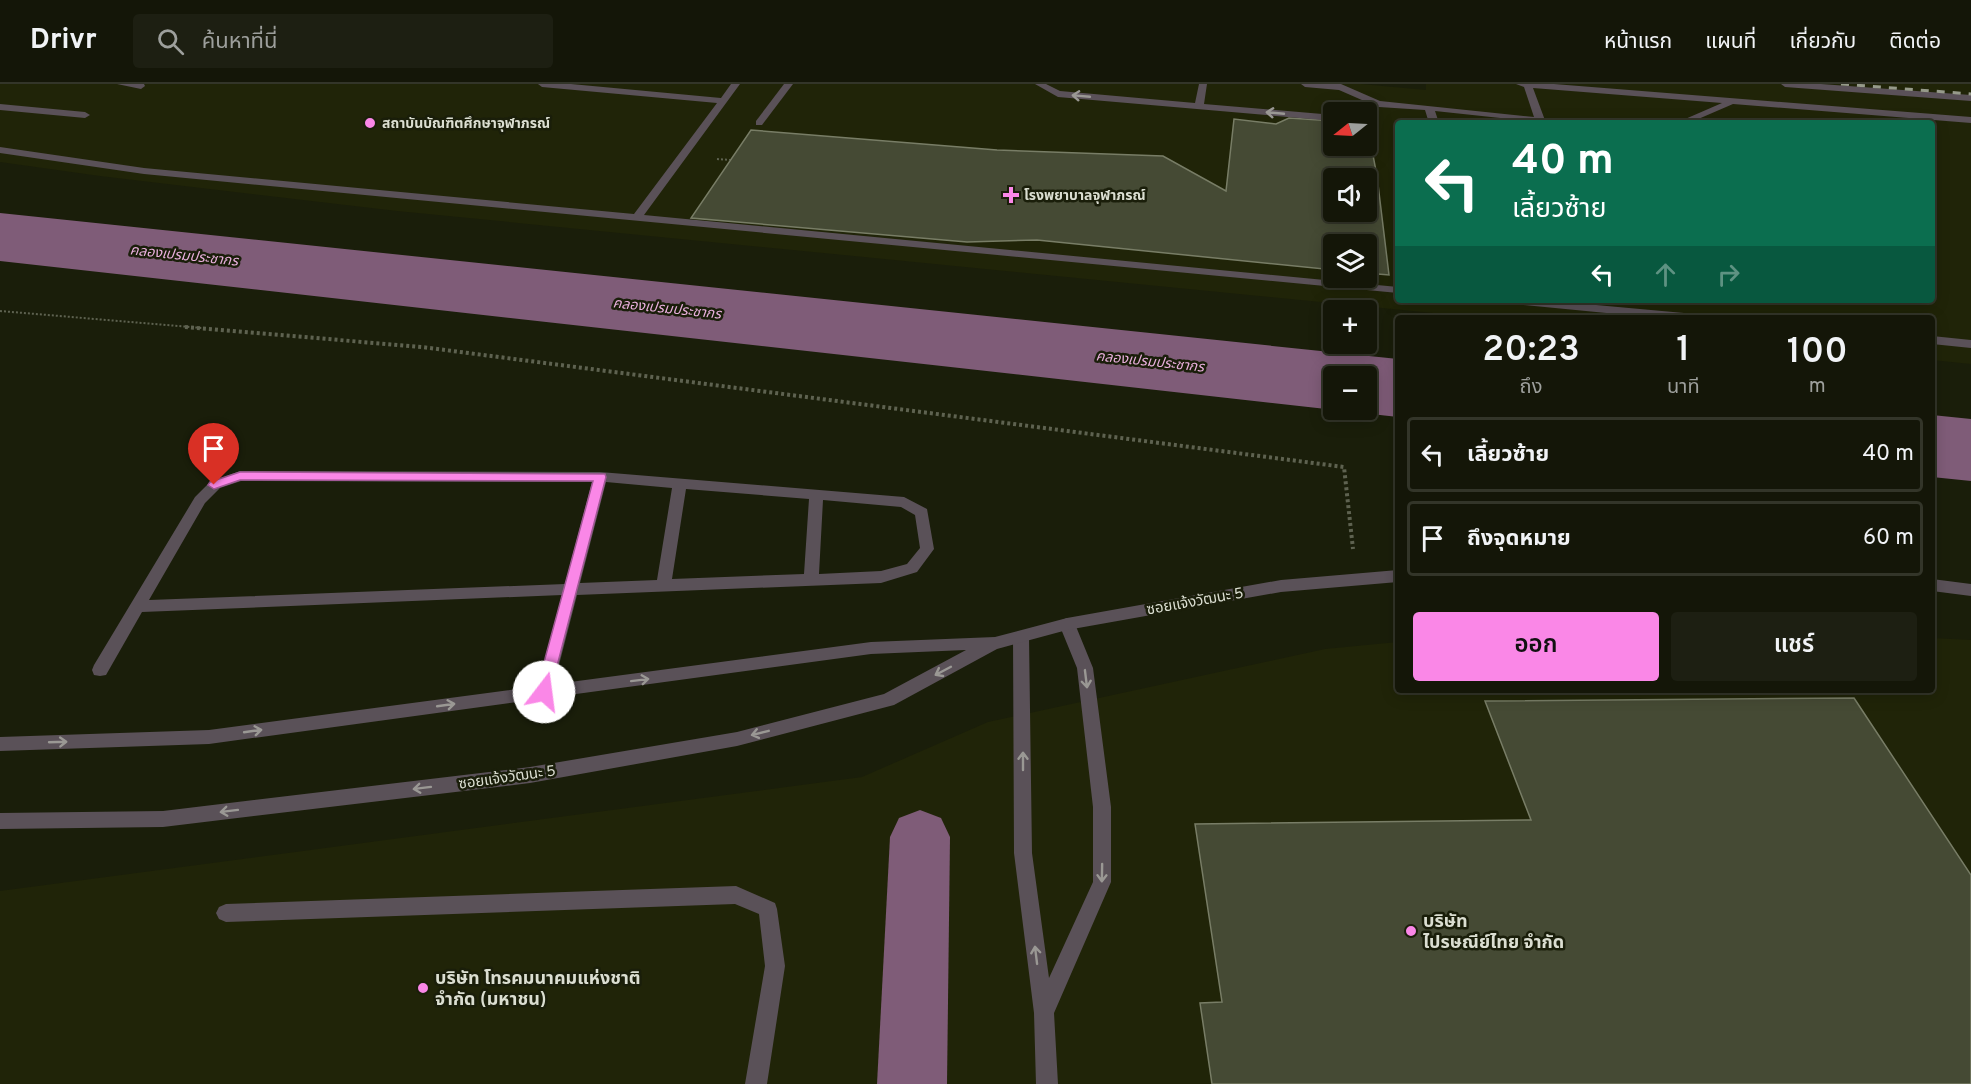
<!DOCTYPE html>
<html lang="th">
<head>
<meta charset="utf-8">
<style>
  :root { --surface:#141608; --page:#1d1f12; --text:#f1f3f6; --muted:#9d9f9c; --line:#333529; --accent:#fa87e7 }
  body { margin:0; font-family:Overpass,"Noto Sans Thai",sans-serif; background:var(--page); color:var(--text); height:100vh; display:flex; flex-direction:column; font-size:22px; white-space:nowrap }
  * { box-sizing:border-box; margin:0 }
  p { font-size:20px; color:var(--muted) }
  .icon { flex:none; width:33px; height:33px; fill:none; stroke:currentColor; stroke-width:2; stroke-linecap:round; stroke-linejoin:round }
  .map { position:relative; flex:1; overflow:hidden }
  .panel { position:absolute; left:1395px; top:231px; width:540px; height:378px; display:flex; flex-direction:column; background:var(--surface); border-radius:6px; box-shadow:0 3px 15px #0003,0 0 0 2px var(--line) }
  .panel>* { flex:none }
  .banner { position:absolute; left:1395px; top:36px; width:540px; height:183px; border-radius:6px; box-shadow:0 3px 15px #0003,0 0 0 2px var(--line); background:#0b6e4f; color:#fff; overflow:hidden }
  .needle { width:39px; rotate:252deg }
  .tools { position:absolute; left:1323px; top:18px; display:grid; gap:12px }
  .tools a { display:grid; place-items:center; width:54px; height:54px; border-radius:6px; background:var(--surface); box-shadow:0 3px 15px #0003,0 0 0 2px var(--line); font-size:30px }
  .pin { position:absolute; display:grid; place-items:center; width:51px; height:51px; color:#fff; margin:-62px -26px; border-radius:50% 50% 50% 0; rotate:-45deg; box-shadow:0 0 6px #0007 }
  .pin .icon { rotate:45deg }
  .me { position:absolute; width:66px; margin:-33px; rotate:15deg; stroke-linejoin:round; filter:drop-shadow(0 0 4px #0008) }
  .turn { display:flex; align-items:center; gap:21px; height:126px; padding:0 18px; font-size:27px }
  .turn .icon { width:78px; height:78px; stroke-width:2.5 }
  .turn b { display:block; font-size:42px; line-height:51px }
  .lanes { display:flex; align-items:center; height:57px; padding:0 18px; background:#0003; justify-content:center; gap:30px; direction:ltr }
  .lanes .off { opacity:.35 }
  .eta { display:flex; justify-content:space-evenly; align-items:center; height:102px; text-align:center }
  .eta b { font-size:36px; font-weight:600; line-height:42px }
  .action { display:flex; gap:12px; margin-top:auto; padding:12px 18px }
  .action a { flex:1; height:69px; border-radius:6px; background:var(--accent); color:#111; font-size:24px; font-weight:600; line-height:69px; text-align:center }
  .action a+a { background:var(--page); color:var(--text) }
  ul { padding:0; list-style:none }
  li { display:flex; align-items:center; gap:18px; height:75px; margin:0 12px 9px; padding:0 6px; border:3px solid var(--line); border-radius:6px }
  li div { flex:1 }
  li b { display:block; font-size:22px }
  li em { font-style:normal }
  header { display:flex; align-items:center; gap:36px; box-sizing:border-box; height:84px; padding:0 30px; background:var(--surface); border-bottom:2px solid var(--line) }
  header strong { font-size:28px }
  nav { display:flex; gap:33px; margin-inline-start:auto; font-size:21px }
  .search { width:420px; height:54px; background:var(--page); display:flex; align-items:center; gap:15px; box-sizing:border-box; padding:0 21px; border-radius:6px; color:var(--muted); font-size:22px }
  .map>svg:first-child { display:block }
</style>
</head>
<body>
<header>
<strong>Drivr</strong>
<div class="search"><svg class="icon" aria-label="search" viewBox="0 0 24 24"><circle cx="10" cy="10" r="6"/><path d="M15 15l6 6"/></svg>ค้นหาที่นี่</div>
<nav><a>หน้าแรก</a><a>แผนที่</a><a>เกี่ยวกับ</a><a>ติดต่อ</a></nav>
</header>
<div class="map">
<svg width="1971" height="1000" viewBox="0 0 1971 1000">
  <rect width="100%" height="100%" fill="#1a1e0a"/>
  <g fill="#202408" fill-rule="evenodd">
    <path d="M0 0H1361L1426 6V0H1971V280L1932 276V234H1484L397 127 100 92 0 78ZM1334 28H1366V62H1334ZM1398 39H1932V216H1398ZM1334 94H1366V128H1334ZM1334 160H1366V194H1334Z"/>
    <polygon points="1932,554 1971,556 1971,1000 0,1000 0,807 862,693 988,638 1325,565 1398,558 1398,606 1932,606"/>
  </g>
  <g fill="#7f5c78" fill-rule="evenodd">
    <path d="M0 129 1398 275V333L0 177ZM1334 292H1366V326H1334Z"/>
    <polygon points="1932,331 1971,335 1971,397 1932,393"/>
  </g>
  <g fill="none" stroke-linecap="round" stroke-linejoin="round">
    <polygon fill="#7f5c78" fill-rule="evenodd" points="920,726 941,734 950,753 947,1000 877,1000 890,753 899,734"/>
  </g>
  <g fill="#454a34" stroke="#787d66" stroke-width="1.5" fill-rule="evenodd">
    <path d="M1289 34 1334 37V62H1366L1367 40 1377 92 1389 191 1366 189V160H1334V186L1037 156 967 158 691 134 751 46 997 66 1163 72 1226 107 1234 35 1276 40ZM1334 94H1366V128H1334Z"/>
    <polygon points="1854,614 1971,791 1971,1000 1212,1000 1200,919 1222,918 1195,740 1531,736 1485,617"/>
  </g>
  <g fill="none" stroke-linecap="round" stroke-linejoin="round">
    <g stroke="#5e6250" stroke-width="2" stroke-dasharray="2 2" stroke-linecap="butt">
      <polyline points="717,75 730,76"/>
      <polyline points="0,227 202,244"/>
    </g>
    <polyline stroke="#5e6250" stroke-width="4" stroke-dasharray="3 3" stroke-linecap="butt" points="185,243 422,263 1344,383 1353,465"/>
    <g fill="#5a5158" fill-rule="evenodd">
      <polygon points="117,0 144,0 145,2 141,5"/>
      <polygon points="538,0 571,0 721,14 731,0 740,0 644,131 1398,203 1398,209 144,90 0,69 0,63 144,84 634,130 717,19 542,3"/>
      <polygon points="784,0 793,0 762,41 756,41 756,37"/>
      <polygon points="1035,0 1046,0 1060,7 1195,19 1199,0 1207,0 1204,20 1334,31 1334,37 1058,13"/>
      <polygon points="1301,0 1341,0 1380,17 1534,33 1524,3 1516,0 1554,0 1971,33 1971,39 1733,20 1689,39 1676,39 1722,19 1533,4 1546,39 1435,27 1439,39 1429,39 1425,26 1379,23 1366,29 1357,28 1371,20 1339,6 1305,3"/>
      <polygon points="0,20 85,28 90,31 85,34 0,26"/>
      <polygon points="1498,216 1541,216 1695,230 1701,234 1658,234 1504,219"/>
      <polygon points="1932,252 1971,256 1971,264 1932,260"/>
      <path d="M240 387 600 388 904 413 927 425 934 465 917 488 881 499 577 511 552 608 550 613 544 615 538 613 536 608 562 511 142 528 106 591 100 592 94 591 92 586 94 581 195 413 210 398ZM241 397 592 398 565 500 149 516 205 419 220 404ZM606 398 672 404 657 496 580 499ZM686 405 809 415 804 490 672 495ZM823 416 901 423 915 431 920 464 907 480 881 487 819 490Z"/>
      <polygon points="736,802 775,819 777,825 785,882 767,1000 745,1000 765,882 759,830 735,820 226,838 219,835 216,829 219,823 226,820"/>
    </g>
    <polygon fill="#5a5158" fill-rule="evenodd" points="1067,534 1072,536 1075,540 1093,584 1111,723 1111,798 1054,929 1058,1000 1036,1000 1034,929 1014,769 1013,553 1015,549 1027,549 1029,553 1032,769 1049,894 1093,798 1093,723 1077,584 1059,540 1062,536"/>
    <g fill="#5a5158" fill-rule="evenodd">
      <polygon points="1781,0 1821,0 1971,11 1971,17 1785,3"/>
      <polygon points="1398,486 1398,498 1281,508 1067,546 997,565 894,621 737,662 530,699 163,743 0,745 0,729 163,727 530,683 737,648 884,610 966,566 871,570 209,660 0,667 0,653 209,646 871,558 995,553 1067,534 1281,496"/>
      <polygon points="1932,495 1971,500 1971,512 1932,507"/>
    </g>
    <polyline stroke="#969a8a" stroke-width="3" stroke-dasharray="8 8" stroke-linecap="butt" points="1841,0 1971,10"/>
  </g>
  <defs><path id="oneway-shaft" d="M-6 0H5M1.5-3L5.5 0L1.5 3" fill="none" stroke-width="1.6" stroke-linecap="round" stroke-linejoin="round" transform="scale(1.5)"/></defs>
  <g stroke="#9a9894">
    <use href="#oneway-shaft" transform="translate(1081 12) rotate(-175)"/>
    <use href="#oneway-shaft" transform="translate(1275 29) rotate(-175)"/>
    <use href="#oneway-shaft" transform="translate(943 587) rotate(152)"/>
    <use href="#oneway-shaft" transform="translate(1086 595) rotate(83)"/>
    <use href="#oneway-shaft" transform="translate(640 596) rotate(-7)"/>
    <use href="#oneway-shaft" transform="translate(446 621) rotate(-8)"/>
    <use href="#oneway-shaft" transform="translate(253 647) rotate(-8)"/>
    <use href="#oneway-shaft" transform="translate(760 649) rotate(166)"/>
    <use href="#oneway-shaft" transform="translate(58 658) rotate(-2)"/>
    <use href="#oneway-shaft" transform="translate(1023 677) rotate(-90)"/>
    <use href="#oneway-shaft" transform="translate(422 704) rotate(173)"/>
    <use href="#oneway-shaft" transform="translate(229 727) rotate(173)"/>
    <use href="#oneway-shaft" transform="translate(1102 789) rotate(91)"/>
    <use href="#oneway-shaft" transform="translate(1036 871) rotate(-97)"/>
  </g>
  <polygon fill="#fa87e7" stroke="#a25896" stroke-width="1.5" points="240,388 605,390 606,393 549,613 544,614 536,608 593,397 240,396 214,405 208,401 210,398"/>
  <g fill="#fa87e7" stroke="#1a1e0a" stroke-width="2">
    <circle cx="370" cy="39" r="6"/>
    <path d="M1008 102h6v6h6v6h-6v6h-6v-6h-6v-6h6z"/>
    <circle cx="1411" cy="847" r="6"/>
    <circle cx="423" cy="904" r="6"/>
  </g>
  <g text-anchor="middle" stroke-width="5" stroke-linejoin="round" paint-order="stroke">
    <g font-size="14" font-weight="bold" fill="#dbded1" stroke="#1a1e0a" text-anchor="start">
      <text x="382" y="44">สถาบันบัณฑิตศึกษาจุฬาภรณ์</text>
      <text x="1024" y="116">โรงพยาบาลจุฬาภรณ์</text>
    </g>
    <g font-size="14" font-style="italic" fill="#eab0de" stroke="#1a1e0a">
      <text transform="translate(184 171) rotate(6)" y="5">คลองเปรมประชากร</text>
      <text transform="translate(667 224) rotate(6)" y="5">คลองเปรมประชากร</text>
      <text transform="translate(1150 277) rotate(6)" y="5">คลองเปรมประชากร</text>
    </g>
    <g font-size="15" fill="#dbded1" stroke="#1a1e0a">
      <text transform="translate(1195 517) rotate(-10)" y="5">ซอยแจ้งวัฒนะ 5</text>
      <text transform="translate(507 693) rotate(-8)" y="5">ซอยแจ้งวัฒนะ 5</text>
    </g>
    <g font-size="18" font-weight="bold" fill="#dbded1" stroke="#1a1e0a" text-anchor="start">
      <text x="1423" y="843">บริษัท<tspan x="1423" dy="21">ไปรษณีย์ไทย จำกัด</tspan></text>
      <text x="435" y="900">บริษัท โทรคมนาคมแห่งชาติ<tspan x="435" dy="21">จำกัด (มหาชน)</tspan></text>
    </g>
  </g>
</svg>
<div class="tools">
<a><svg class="needle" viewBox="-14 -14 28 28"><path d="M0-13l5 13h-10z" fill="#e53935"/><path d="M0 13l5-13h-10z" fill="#9d9f9c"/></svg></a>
<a><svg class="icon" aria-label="sound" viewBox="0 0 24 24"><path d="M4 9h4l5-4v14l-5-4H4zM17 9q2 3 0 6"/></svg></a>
<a><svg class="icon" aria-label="layers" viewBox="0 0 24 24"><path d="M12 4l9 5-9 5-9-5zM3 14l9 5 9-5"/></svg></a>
<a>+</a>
<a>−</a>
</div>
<div class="pin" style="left:214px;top:401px;background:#d93025"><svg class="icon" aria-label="arrive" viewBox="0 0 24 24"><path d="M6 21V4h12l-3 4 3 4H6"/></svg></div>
<svg class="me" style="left:544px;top:608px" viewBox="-20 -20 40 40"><circle r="19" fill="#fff"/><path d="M0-13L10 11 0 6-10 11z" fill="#fa87e7"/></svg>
<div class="banner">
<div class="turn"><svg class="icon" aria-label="left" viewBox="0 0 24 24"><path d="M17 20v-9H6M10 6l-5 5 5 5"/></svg><div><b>40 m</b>เลี้ยวซ้าย</div></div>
<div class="lanes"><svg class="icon" aria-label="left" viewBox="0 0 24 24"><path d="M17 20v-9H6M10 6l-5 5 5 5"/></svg><svg class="icon off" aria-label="ahead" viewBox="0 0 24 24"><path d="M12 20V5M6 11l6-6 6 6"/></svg><svg class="icon off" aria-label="right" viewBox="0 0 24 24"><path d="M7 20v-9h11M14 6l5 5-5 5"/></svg></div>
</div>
<section class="panel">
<div class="eta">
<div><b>20:23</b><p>ถึง</p></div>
<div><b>1</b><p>นาที</p></div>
<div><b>100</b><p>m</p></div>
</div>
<ul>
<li><svg class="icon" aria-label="left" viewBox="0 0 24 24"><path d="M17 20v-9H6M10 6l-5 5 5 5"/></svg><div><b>เลี้ยวซ้าย</b></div><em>40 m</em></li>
<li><svg class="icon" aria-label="arrive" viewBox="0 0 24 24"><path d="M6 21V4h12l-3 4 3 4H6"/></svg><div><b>ถึงจุดหมาย</b></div><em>60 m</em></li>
</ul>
<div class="action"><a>ออก</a><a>แชร์</a></div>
</section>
</div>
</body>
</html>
